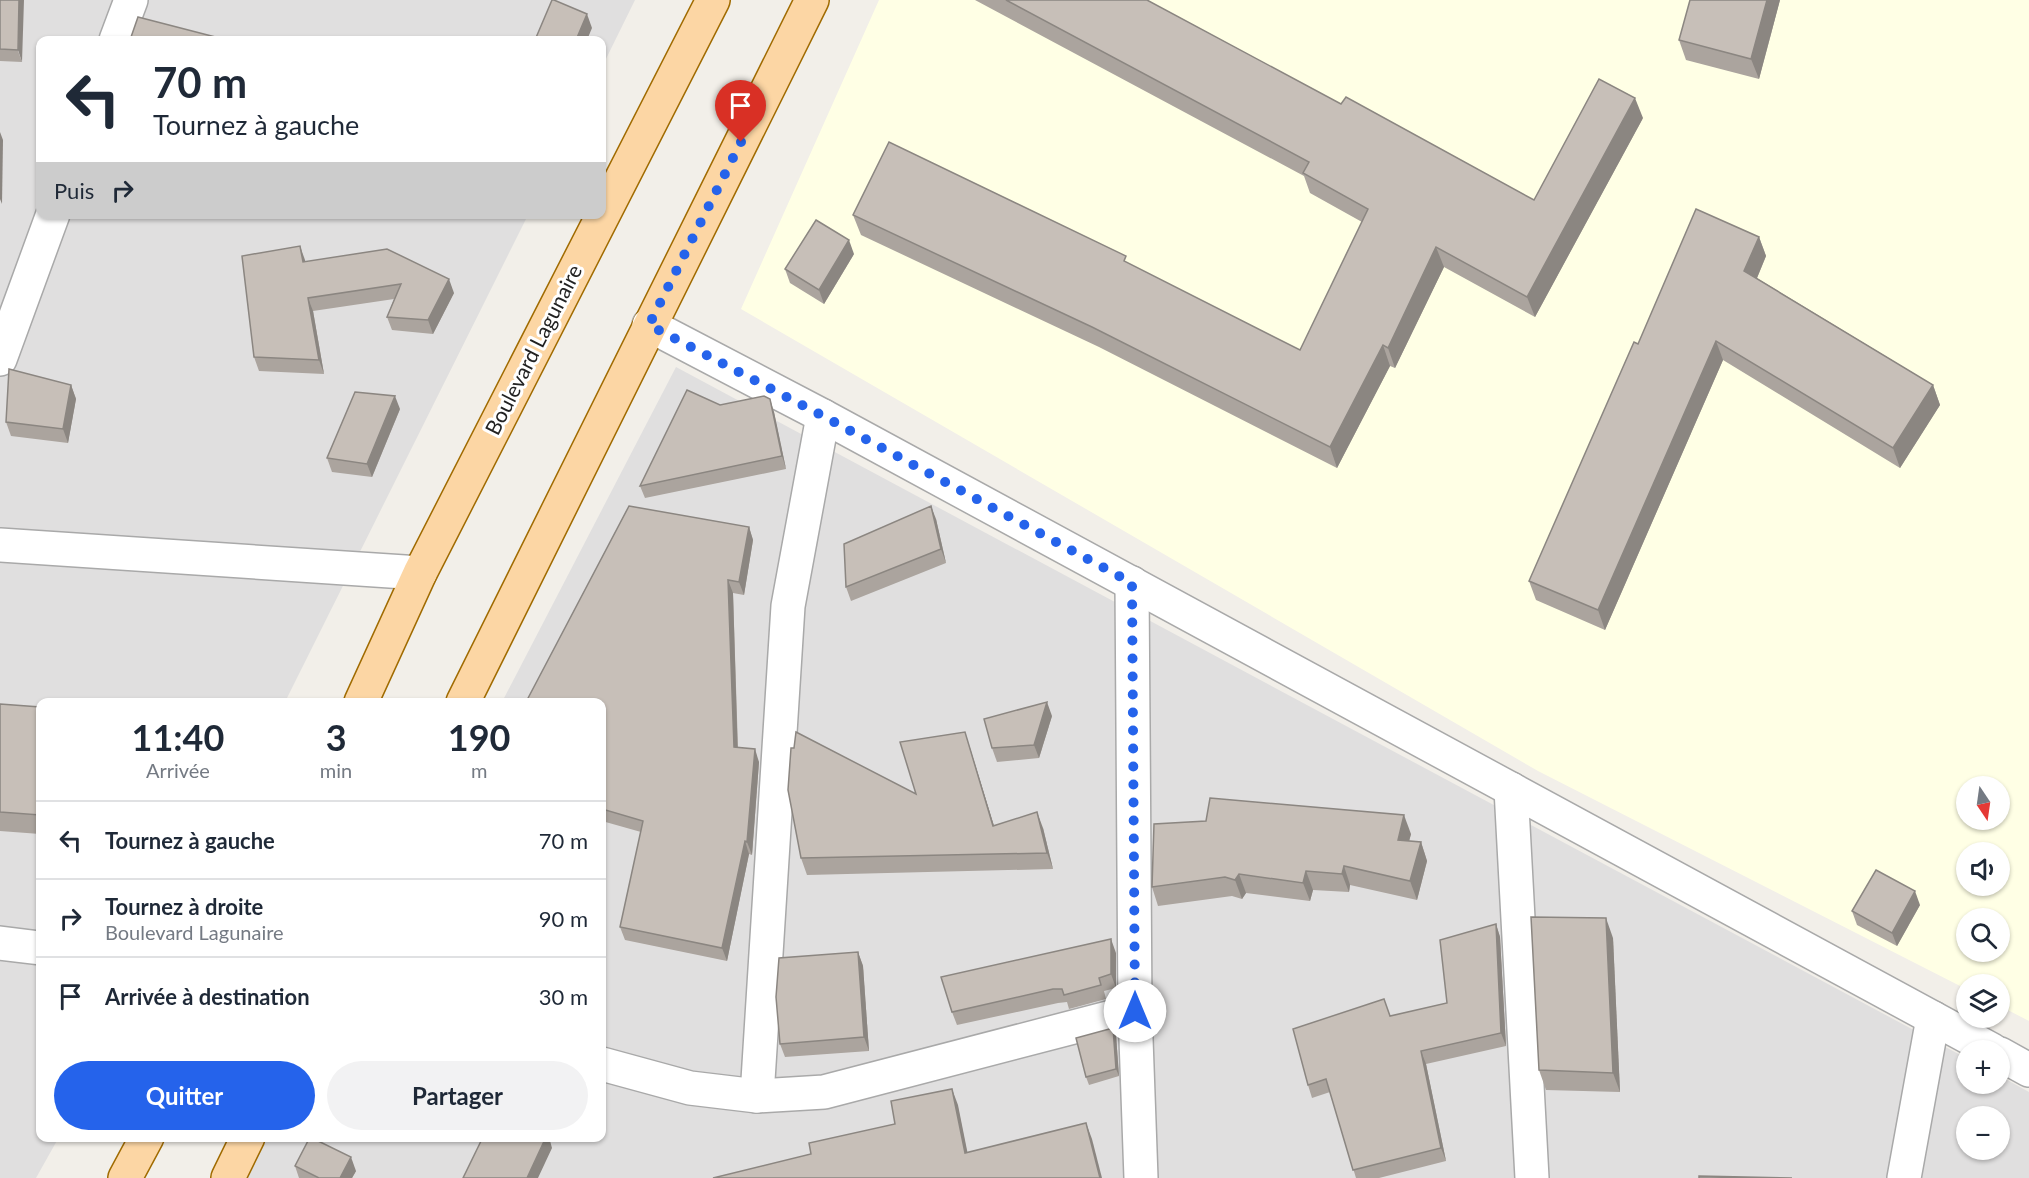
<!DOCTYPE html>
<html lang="fr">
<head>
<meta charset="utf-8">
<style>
  :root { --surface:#fff; --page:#f2f2f3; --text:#1f2937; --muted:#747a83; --line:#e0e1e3; --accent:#2563eb }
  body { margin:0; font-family:Lato,sans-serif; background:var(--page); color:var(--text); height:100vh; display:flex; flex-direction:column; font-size:22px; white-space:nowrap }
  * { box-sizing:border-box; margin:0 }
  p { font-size:20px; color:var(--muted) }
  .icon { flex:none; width:33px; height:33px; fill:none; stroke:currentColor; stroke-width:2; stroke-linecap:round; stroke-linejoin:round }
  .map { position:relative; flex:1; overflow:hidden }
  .drawer { position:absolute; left:36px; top:698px; width:570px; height:444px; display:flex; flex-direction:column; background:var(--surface); border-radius:12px; box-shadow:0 2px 4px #0004 }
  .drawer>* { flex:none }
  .hud { position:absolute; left:36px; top:36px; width:570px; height:183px; border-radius:12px; box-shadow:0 2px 4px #0004; background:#fff; color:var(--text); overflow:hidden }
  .needle { width:39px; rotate:167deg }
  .controls { position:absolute; left:1956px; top:776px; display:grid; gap:12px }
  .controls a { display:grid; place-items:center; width:54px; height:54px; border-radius:50%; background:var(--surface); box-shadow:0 2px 4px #0004; font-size:30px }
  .pin { position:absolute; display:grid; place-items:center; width:51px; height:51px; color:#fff; margin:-62px -26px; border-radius:50% 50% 50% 0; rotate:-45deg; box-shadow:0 0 6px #0007 }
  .pin .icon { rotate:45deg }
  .me { position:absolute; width:66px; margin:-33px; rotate:0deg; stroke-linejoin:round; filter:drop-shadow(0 0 4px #0008) }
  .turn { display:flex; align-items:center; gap:21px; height:126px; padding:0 18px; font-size:27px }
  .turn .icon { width:78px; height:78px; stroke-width:2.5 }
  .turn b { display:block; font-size:42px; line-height:51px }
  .then { display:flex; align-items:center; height:57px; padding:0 18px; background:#0003; gap:12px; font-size:22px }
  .eta { display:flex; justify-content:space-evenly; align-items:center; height:102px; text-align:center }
  .eta b { font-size:36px; font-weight:700; line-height:42px }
  .cta { display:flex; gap:12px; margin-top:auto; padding:12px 18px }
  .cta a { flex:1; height:69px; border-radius:36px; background:var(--accent); color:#fff; font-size:24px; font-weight:700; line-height:69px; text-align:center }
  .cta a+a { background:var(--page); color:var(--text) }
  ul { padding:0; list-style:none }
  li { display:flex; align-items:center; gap:18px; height:78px; padding:0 18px; border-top:2px solid var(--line) }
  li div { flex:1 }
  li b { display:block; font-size:22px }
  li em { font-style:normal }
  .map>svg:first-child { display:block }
</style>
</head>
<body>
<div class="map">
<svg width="2029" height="1178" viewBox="0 0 2029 1178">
  <rect width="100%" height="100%" fill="#f2efe9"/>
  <g fill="#e0dfdf" fill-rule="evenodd">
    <polygon points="0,0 635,0 602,67 602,40 40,40 40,214 528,215 285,702 40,702 40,1137 59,1137 36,1178 0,1178"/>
    <path d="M676 367 1966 1058V1083H2000V1076L2029 1092V1178H226L250 1137H602V702H502ZM1966 1116H2000V1149H1966Z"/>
  </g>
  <path fill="#ffffe5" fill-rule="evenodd" d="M879 0H2029V1021L2000 1006V984H1966V989L1538 771 741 309ZM1966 786H2000V819H1966ZM1966 852H2000V885H1966ZM1966 918H2000V951H1966Z"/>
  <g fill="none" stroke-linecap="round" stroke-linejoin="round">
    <defs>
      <g id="minor">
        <polyline points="116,40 131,0"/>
        <polyline points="649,325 823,416 1992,1050"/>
        <polyline points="0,359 53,214"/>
        <polyline points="0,545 420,573"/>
        <polyline points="1132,583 1135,1011 1141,1178"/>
        <polyline points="1511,789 1532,1178"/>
        <polyline points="0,943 40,948"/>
        <polyline points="2000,1054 2029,1070"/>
        <polyline points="602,1064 690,1088 757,1096 824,1092 1135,1011"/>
        <polyline points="757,1096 788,606 823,416"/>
        <polyline points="1904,1178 1933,1018"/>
      </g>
      <g id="major">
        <polyline points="361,702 420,573 713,0"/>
        <polyline points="463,702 812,0"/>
        <polyline points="125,1178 147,1137"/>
        <polyline points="228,1178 248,1137"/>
      </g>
    </defs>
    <use href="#minor" stroke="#a9a9a9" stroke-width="36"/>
    <use href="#major" stroke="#a06b00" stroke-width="36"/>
    <use href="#minor" stroke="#fff" stroke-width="33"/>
    <use href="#major" stroke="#fcd6a4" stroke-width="33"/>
  </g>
  <g fill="#aba49e">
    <polygon points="0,0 22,62 0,61"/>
    <polygon points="975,0 1147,0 1341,104 1534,200 1643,118 1535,317 1444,267 1395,368 1390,366 1337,468 1099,347 861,235 853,215 1129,264 1300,350 1362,222 1310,193 1304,176"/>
    <polygon points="1780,0 1759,79 1686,60 1679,40"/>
    <polygon points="1759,237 1766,256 1757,278 1933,385 1940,405 1900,468 1723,360 1605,630 1536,600 1529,581 1638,344"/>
    <polygon points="854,254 824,304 790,283 785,269"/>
    <polygon points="305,260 305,262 454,293 433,334 392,330 387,317 394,299 313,311 324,374 259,371 254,357"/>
    <polygon points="71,385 76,399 68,443 11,436 6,422"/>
    <polygon points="720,405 774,412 786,469 645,498 640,486"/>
    <polygon points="400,409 372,477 332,472 327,458"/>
    <polygon points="936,519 946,563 851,601 846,587"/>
    <polygon points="749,527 753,540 744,595 733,593 738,748 759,762 752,855 749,854 727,961 625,940 620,927 641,832 602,821 602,702"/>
    <polygon points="0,704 40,707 40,834 0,831"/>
    <polygon points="1052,716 1039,758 997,762 992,748"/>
    <polygon points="970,748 994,826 1043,828 1053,869 807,875 801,858 916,794"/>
    <polygon points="1411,834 1409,841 1421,842 1427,861 1417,900 1350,885 1349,892 1313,890 1310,901 1246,893 1242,899 1232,896 1158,906 1152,887"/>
    <polygon points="1920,905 1897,946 1857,925 1852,911"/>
    <polygon points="1496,924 1500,937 1506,1046 1426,1064 1446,1161 1379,1178 1356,1178 1330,1092 1312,1098 1308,1085 1390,1016 1447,1003"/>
    <polygon points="1613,938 1620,1092 1546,1090 1539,1070"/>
    <polygon points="858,952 863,966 869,1051 785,1057 780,1044"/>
    <polygon points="1116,953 1116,988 1104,991 1106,999 1069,1009 1067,1002 1058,1003 957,1025 952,1012"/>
    <polygon points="1116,1035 1119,1076 1089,1085 1086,1077"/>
    <polygon points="295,1166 356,1171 352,1178 299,1178"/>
  </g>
  <g fill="#8b8681">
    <polygon points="19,0 24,0 22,62 18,50"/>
    <polygon points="1767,0 1780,0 1759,79 1751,59"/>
    <polygon points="587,14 592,28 587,40 576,40"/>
    <polygon points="1635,98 1643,118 1535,317 1527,297"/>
    <polygon points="0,132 3,140 2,204 0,199"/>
    <polygon points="1759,237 1766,256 1752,290 1744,271"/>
    <polygon points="849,240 854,254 824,304 819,290"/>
    <polygon points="300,246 305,260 308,276 303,262"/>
    <polygon points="1436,247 1444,267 1395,368 1388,348"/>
    <polygon points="449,279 454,293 433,334 428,320"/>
    <polygon points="308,298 313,311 324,374 319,360"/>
    <polygon points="1716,341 1723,360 1605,630 1598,610"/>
    <polygon points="1383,345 1390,366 1337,468 1330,447"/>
    <polygon points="71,385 76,399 68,443 63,429"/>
    <polygon points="1933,385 1940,405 1900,468 1893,448"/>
    <polygon points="395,396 400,409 372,477 367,464"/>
    <polygon points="770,399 774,412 786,469 782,456"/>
    <polygon points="931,506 936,519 946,563 941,549"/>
    <polygon points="749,527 753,540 744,595 739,582"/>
    <polygon points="728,580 733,593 738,761 734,747"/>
    <polygon points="1047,702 1052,716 1039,758 1034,745"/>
    <polygon points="965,732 970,748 999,842 993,826"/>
    <polygon points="755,749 759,762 752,855 747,842"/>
    <polygon points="1037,812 1043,828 1053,869 1047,853"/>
    <polygon points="1404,815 1411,834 1404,859 1398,840"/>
    <polygon points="745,841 749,854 727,961 722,948"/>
    <polygon points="1421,842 1427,861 1417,900 1410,881"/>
    <polygon points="1344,866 1350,885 1349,892 1342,874"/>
    <polygon points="1306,871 1313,890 1310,901 1303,883"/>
    <polygon points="1239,874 1246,893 1242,899 1235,880"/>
    <polygon points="1915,891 1920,905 1897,946 1892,933"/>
    <polygon points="1606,918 1613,938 1620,1092 1613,1073"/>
    <polygon points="1496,924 1500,937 1506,1046 1501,1033"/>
    <polygon points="1111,939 1116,953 1116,988 1111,974"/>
    <polygon points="858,952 863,966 869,1051 864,1037"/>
    <polygon points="1113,1028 1116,1035 1119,1076 1116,1069"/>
    <polygon points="1421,1051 1426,1064 1446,1161 1441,1148"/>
    <polygon points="952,1089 958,1105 971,1170 965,1153"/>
    <polygon points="1086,1123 1092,1139 1102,1178 1100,1178"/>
    <polygon points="546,1137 549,1137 552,1148 538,1178 527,1178"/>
    <polygon points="351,1157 356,1171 352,1178 340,1178"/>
  </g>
  <g fill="#c7bfb8" stroke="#8b8681" stroke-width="1.5">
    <polygon points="0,0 19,0 18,50 0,49"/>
    <polygon points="552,0 554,0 587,14 576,40 535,40"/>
    <polygon points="1006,0 1147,0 1341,104 1346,97 1534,200 1599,79 1635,98 1527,297 1436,247 1388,348 1383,345 1330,447 1092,327 853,215 889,142 1126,256 1124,261 1300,350 1368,209 1303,173 1309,162"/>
    <polygon points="1690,0 1767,0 1751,59 1679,40"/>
    <polygon points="138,17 227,40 130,40"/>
    <polygon points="1696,209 1759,237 1744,271 1933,385 1893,448 1716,341 1598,610 1529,581 1634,342 1638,344"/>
    <polygon points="816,220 849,240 819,290 785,269"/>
    <polygon points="300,246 303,262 387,249 449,279 428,320 387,317 401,284 308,298 319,360 254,357 242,256"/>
    <polygon points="9,369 71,385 63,429 6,422"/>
    <polygon points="687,390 720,405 764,396 770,399 782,456 640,486"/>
    <polygon points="355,392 395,396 367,464 327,458"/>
    <polygon points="629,506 749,527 739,582 728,580 734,747 755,749 747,842 745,841 722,948 620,927 643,821 602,809 602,702 526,702"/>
    <polygon points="931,506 941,549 846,587 844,544"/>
    <polygon points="1047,702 1034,745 992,748 984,719"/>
    <polygon points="0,704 40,707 40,815 0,812"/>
    <polygon points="796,732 916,794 900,742 965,732 993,826 1037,812 1047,853 801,858 788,790 791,748 794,748"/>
    <polygon points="1210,798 1404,815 1398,840 1421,842 1410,881 1344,866 1342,874 1306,871 1303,883 1239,874 1235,880 1225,877 1152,887 1154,824 1206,821"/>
    <polygon points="1876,870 1915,891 1892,933 1852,911"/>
    <polygon points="1531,917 1606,918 1613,1073 1539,1070"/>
    <polygon points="1496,924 1501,1033 1421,1051 1441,1148 1353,1170 1326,1079 1308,1085 1293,1029 1384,999 1390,1016 1447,1003 1440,940"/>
    <polygon points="1111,939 1111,974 1099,978 1101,985 1064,995 1062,989 1053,989 952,1012 941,977"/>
    <polygon points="858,952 864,1037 780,1044 776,997 779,958"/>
    <polygon points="1113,1028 1116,1069 1086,1077 1076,1038"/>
    <polygon points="952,1089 965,1153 1086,1123 1100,1178 713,1178 811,1154 809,1143 895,1124 891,1101"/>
    <polygon points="310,1137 351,1157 340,1178 319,1178 295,1166"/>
    <polygon points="483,1137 546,1137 527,1178 463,1178"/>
    <polygon points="1699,1176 1792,1178 1699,1178"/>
  </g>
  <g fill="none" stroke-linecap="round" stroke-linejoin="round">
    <polyline stroke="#2563eb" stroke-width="10" stroke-dasharray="0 18" points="741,142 649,325 823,416 1132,583 1135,1011"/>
  </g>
  <g text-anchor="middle" stroke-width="6" stroke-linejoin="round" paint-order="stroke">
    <g font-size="21" fill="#222" stroke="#fff">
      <text transform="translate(534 350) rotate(-63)" y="7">Boulevard Lagunaire</text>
    </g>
  </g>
</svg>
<div class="controls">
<a><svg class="needle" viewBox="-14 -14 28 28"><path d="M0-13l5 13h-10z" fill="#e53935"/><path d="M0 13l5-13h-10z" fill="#747a83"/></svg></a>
<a><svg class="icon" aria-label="sound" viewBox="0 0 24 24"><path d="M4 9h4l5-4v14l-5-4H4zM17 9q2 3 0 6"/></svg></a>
<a><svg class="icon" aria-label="search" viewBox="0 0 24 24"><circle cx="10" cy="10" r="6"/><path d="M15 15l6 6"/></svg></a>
<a><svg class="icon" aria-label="layers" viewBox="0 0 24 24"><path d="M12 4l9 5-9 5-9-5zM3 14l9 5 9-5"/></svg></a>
<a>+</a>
<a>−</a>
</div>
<div class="pin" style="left:741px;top:142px;background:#d93025"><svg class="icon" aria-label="arrive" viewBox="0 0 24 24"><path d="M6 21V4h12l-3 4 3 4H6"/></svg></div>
<svg class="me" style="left:1135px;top:1011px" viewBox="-20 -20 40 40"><circle r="19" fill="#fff"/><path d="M0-13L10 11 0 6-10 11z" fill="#2563eb"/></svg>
<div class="hud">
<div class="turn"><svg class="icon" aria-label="left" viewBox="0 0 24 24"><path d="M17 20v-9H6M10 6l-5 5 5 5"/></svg><div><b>70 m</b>Tournez à gauche</div></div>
<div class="then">Puis<svg class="icon" aria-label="right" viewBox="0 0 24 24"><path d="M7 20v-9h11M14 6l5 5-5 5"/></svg></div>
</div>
<section class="drawer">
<div class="eta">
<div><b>11:40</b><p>Arrivée</p></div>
<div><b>3</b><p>min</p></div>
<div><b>190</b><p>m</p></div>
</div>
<ul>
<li><svg class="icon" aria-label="left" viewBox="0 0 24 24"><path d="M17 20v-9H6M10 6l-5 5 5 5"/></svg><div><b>Tournez à gauche</b></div><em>70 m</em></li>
<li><svg class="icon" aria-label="right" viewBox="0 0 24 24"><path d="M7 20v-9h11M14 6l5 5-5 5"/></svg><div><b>Tournez à droite</b><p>Boulevard Lagunaire</p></div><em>90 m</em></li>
<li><svg class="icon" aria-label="arrive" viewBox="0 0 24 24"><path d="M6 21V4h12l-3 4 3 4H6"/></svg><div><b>Arrivée à destination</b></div><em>30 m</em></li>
</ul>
<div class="cta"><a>Quitter</a><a>Partager</a></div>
</section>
</div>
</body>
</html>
